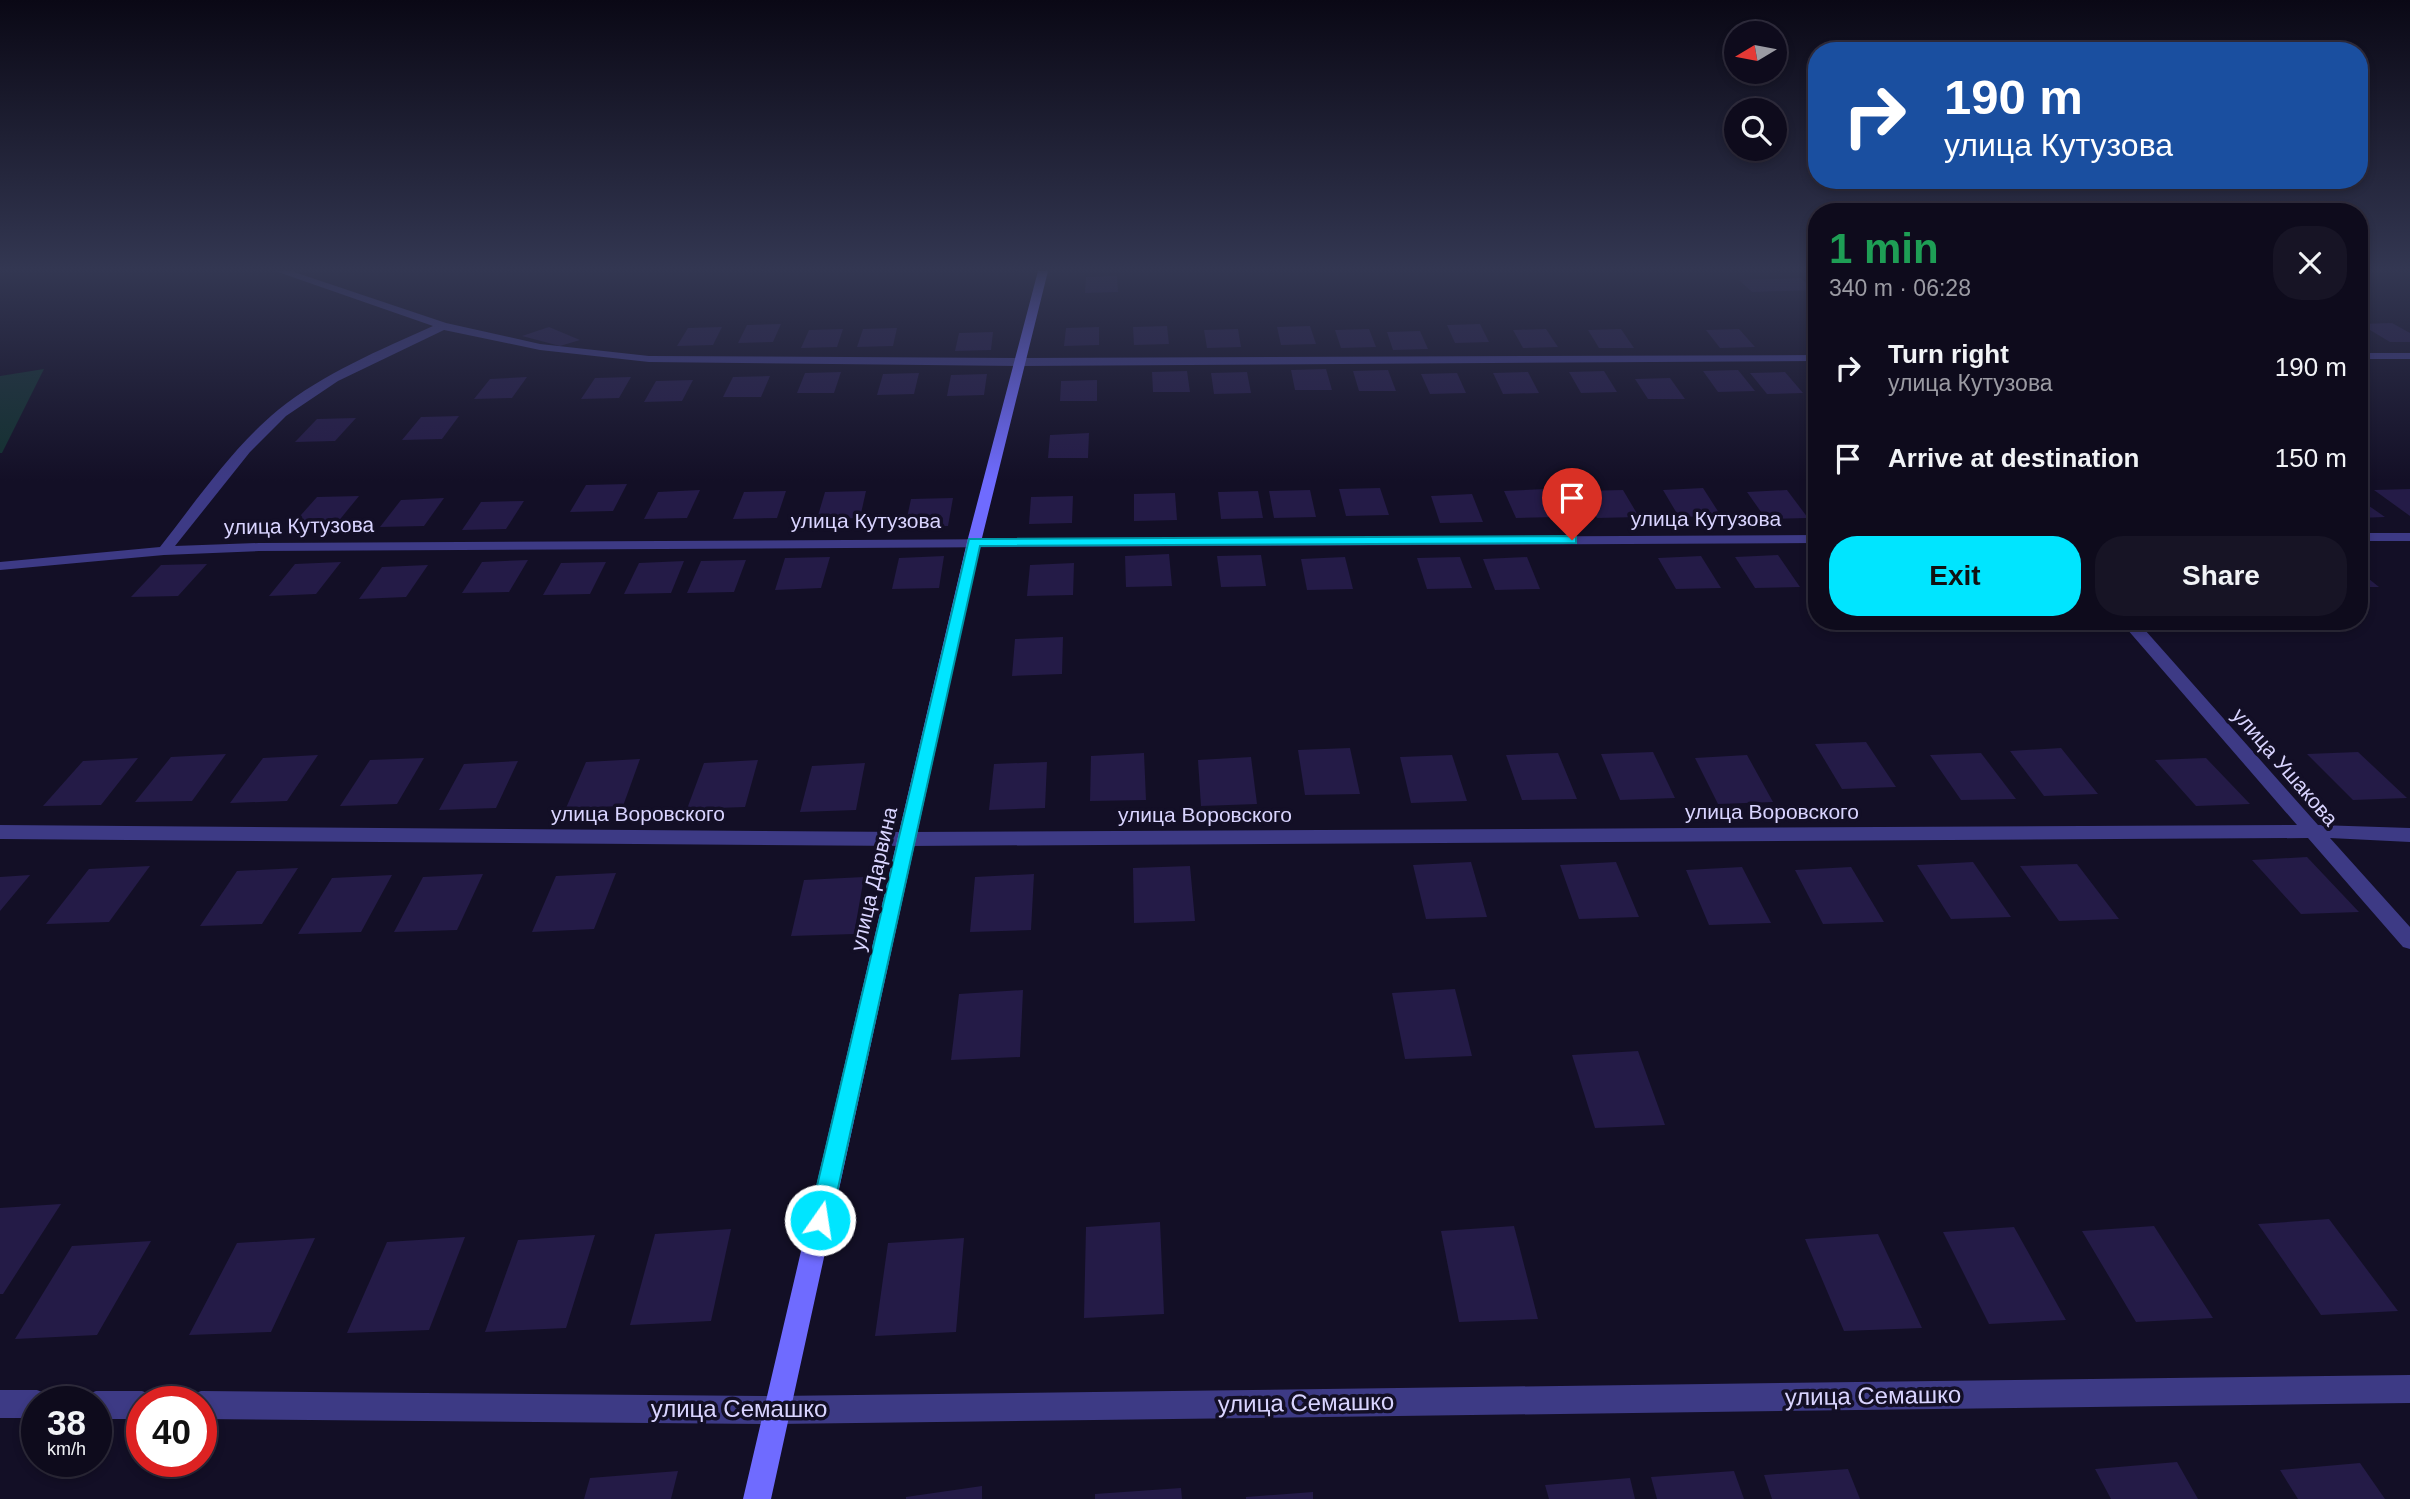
<!DOCTYPE html>
<html lang="en">
<head>
<meta charset="utf-8">
<style>
  :root { --surface:#0e0b1c; --page:#171425; --text:#f1f3f6; --muted:#9b9ba3; --line:#2e2b3b; --accent:#00e5ff }
  body { margin:0; font-family:Helvetica,sans-serif; background:var(--page); color:var(--text); height:100vh; display:flex; flex-direction:column; font-size:26px; white-space:nowrap }
  * { box-sizing:border-box; margin:0 }
  p { font-size:23px; color:var(--muted) }
  .icon { flex:none; width:38px; height:38px; fill:none; stroke:currentColor; stroke-width:2; stroke-linecap:round; stroke-linejoin:round }
  .map { position:relative; flex:1; overflow:hidden }
  .side { position:absolute; left:1808px; top:203px; width:560px; height:427px; display:flex; flex-direction:column; background:var(--surface); border-radius:28px; box-shadow:0 4px 10px #0003,0 0 0 2px var(--line) }
  .side>* { flex:none }
  .guide { position:absolute; left:1808px; top:42px; width:560px; height:147px; border-radius:28px; box-shadow:0 4px 10px #0003,0 0 0 2px var(--line); background:#1a4fa0; color:#fff; overflow:hidden }
  .needle { width:46px; rotate:260deg }
  .buttons { position:absolute; left:1724px; top:21px; display:grid; gap:14px }
  .buttons a { display:grid; place-items:center; width:63px; height:63px; border-radius:50%; background:var(--surface); box-shadow:0 4px 10px #0003,0 0 0 2px var(--line); font-size:35px }
  .speed { position:absolute; left:21px; top:1386px; display:flex; gap:14px; font-size:35px; font-weight:700; text-align:center }
  .speed>* { display:grid; place-content:center; width:91px; height:91px; border-radius:50%; background:var(--surface); box-shadow:0 4px 10px #0003,0 0 0 2px var(--line); line-height:1 }
  .speed small { font-size:18px; font-weight:400 }
  .speed .limit { border:10px solid #d22; background:#fff; color:#111 }
  .pin { position:absolute; display:grid; place-items:center; width:60px; height:60px; color:#fff; margin:-72px -30px; border-radius:50% 50% 50% 0; rotate:-45deg; box-shadow:0 0 7px #0007 }
  .pin .icon { rotate:45deg }
  .me { position:absolute; width:77px; margin:-38px; rotate:13deg; stroke-linejoin:round; filter:drop-shadow(0 0 5px #0008) }
  .turn { display:flex; align-items:center; gap:24px; height:147px; padding:0 21px; font-size:32px }
  .turn .icon { width:91px; height:91px; stroke-width:2.5 }
  .turn b { display:block; font-size:49px; line-height:60px }
  .round { display:grid; place-items:center; flex:none; width:74px; height:74px; border-radius:28px; background:var(--page) }
  .overview { display:flex; align-items:center; justify-content:space-between; height:119px; padding:0 21px }
  h1 { font-size:42px; font-weight:700; line-height:52px; color:#1e9e55 }
  .button { display:flex; gap:14px; margin-top:auto; padding:14px 21px }
  .button a { flex:1; height:80px; border-radius:28px; background:var(--accent); color:#111; font-size:28px; font-weight:700; line-height:80px; text-align:center }
  .button a+a { background:var(--page); color:var(--text) }
  ul { padding:0; list-style:none }
  li { display:flex; align-items:center; gap:21px; height:91px; padding:0 21px }
  li div { flex:1 }
  li b { display:block; font-size:26px }
  li em { font-style:normal }
  .map>svg:first-child { display:block }
</style>
</head>
<body>
<div class="map">
<svg width="2410" height="1499" viewBox="0 0 2410 1499">
  <rect width="100%" height="100%" fill="#130f26"/>
  <polygon fill="#12302f" points="44,369 2,453 0,453 0,376"/>
  <g fill="#241b47">
    <polygon points="1117,276 1118,292 1085,293 1086,277"/>
    <polygon points="1801,278 1813,290 1752,292 1739,280"/>
    <polygon points="2392,323 2410,333 2410,342 2390,342 2360,324"/>
    <polygon points="781,324 773,342 738,343 747,325"/>
    <polygon points="1480,324 1489,342 1455,343 1447,325"/>
    <polygon points="1167,326 1169,344 1134,345 1133,327"/>
    <polygon points="1310,326 1316,344 1281,345 1277,327"/>
    <polygon points="549,327 580,340 560,346 522,336"/>
    <polygon points="722,327 713,345 677,346 688,328"/>
    <polygon points="1099,327 1099,345 1064,346 1066,328"/>
    <polygon points="897,328 893,346 857,347 863,329"/>
    <polygon points="843,329 837,347 801,348 809,330"/>
    <polygon points="1238,329 1241,347 1207,348 1204,330"/>
    <polygon points="1369,329 1376,347 1341,348 1335,330"/>
    <polygon points="1546,329 1558,347 1523,348 1513,330"/>
    <polygon points="1621,329 1634,348 1599,348 1588,330"/>
    <polygon points="1739,329 1755,347 1720,348 1706,330"/>
    <polygon points="1420,331 1428,349 1393,350 1387,332"/>
    <polygon points="993,332 991,350 955,351 959,333"/>
    <polygon points="1326,369 1332,390 1295,390 1291,370"/>
    <polygon points="1388,370 1396,391 1359,391 1353,371"/>
    <polygon points="1738,370 1755,391 1718,392 1703,371"/>
    <polygon points="1187,371 1190,392 1153,392 1152,372"/>
    <polygon points="1604,371 1617,392 1581,393 1569,372"/>
    <polygon points="841,372 834,393 797,393 805,373"/>
    <polygon points="1247,372 1251,393 1214,394 1211,373"/>
    <polygon points="1528,372 1539,393 1503,394 1493,373"/>
    <polygon points="1785,372 1803,393 1767,394 1750,373"/>
    <polygon points="919,373 914,394 877,395 883,374"/>
    <polygon points="1457,373 1466,393 1430,394 1421,374"/>
    <polygon points="987,374 984,395 947,396 951,375"/>
    <polygon points="770,376 761,397 723,397 733,377"/>
    <polygon points="527,377 512,398 474,399 490,379"/>
    <polygon points="631,377 619,398 581,399 595,378"/>
    <polygon points="1670,378 1685,399 1648,399 1635,379"/>
    <polygon points="693,380 682,401 644,402 656,381"/>
    <polygon points="1097,380 1097,401 1060,401 1061,381"/>
    <polygon points="459,416 442,439 402,440 421,417"/>
    <polygon points="356,418 335,441 295,442 317,419"/>
    <polygon points="1089,433 1088,458 1048,458 1050,435"/>
    <polygon points="627,484 613,511 570,512 586,485"/>
    <polygon points="1380,488 1389,515 1346,516 1339,489"/>
    <polygon points="1703,488 1721,516 1679,517 1663,490"/>
    <polygon points="1545,489 1558,517 1516,518 1504,491"/>
    <polygon points="2410,489 2410,516 2374,490"/>
    <polygon points="700,490 687,518 644,519 658,492"/>
    <polygon points="1310,490 1316,517 1274,518 1269,491"/>
    <polygon points="1623,490 1639,517 1597,518 1583,491"/>
    <polygon points="1787,490 1808,518 1766,519 1747,492"/>
    <polygon points="786,491 777,518 733,519 744,492"/>
    <polygon points="866,491 860,518 817,519 825,492"/>
    <polygon points="1258,491 1263,518 1221,519 1218,492"/>
    <polygon points="1175,493 1177,520 1134,521 1134,494"/>
    <polygon points="1472,494 1483,522 1440,523 1431,496"/>
    <polygon points="359,496 337,523 293,524 317,497"/>
    <polygon points="1073,496 1072,523 1029,524 1031,497"/>
    <polygon points="444,498 424,526 380,527 401,500"/>
    <polygon points="953,498 948,526 905,527 911,499"/>
    <polygon points="2359,499 2385,517 2359,518"/>
    <polygon points="524,501 506,529 462,530 481,502"/>
    <polygon points="1169,554 1172,586 1126,587 1125,556"/>
    <polygon points="1261,555 1266,586 1221,587 1217,556"/>
    <polygon points="1778,555 1800,587 1755,588 1735,557"/>
    <polygon points="944,556 939,588 892,589 899,558"/>
    <polygon points="1701,556 1721,588 1676,589 1658,558"/>
    <polygon points="830,557 821,588 775,590 785,558"/>
    <polygon points="1345,557 1353,589 1307,590 1301,559"/>
    <polygon points="1460,557 1472,588 1427,589 1417,558"/>
    <polygon points="1527,557 1540,589 1495,590 1483,559"/>
    <polygon points="528,560 509,592 462,593 482,562"/>
    <polygon points="746,560 734,592 687,593 701,561"/>
    <polygon points="684,561 671,593 624,594 639,563"/>
    <polygon points="341,562 316,594 269,596 295,564"/>
    <polygon points="606,562 590,594 543,595 561,563"/>
    <polygon points="1074,563 1073,595 1027,596 1030,565"/>
    <polygon points="207,564 178,596 131,597 161,565"/>
    <polygon points="428,565 406,597 359,599 382,567"/>
    <polygon points="2359,571 2379,587 2359,587"/>
    <polygon points="1063,637 1062,674 1012,676 1015,639"/>
    <polygon points="1866,742 1896,787 1842,789 1815,744"/>
    <polygon points="1350,748 1360,794 1305,795 1298,750"/>
    <polygon points="2061,748 2098,794 2044,796 2010,751"/>
    <polygon points="1653,752 1675,798 1620,800 1601,754"/>
    <polygon points="2358,752 2407,798 2353,800 2307,754"/>
    <polygon points="1144,753 1146,800 1090,801 1091,756"/>
    <polygon points="1558,753 1577,799 1522,800 1506,755"/>
    <polygon points="1981,753 2016,799 1961,800 1930,755"/>
    <polygon points="226,754 192,801 135,802 171,757"/>
    <polygon points="318,755 287,801 230,803 263,758"/>
    <polygon points="1452,755 1467,801 1411,803 1400,757"/>
    <polygon points="1747,755 1773,802 1718,804 1695,758"/>
    <polygon points="1251,757 1257,804 1201,806 1198,760"/>
    <polygon points="138,758 101,805 43,806 83,761"/>
    <polygon points="424,758 397,804 340,806 370,760"/>
    <polygon points="2206,758 2250,804 2196,806 2155,760"/>
    <polygon points="640,759 623,806 566,808 586,762"/>
    <polygon points="758,760 745,807 687,809 704,763"/>
    <polygon points="518,761 496,808 439,810 464,764"/>
    <polygon points="1047,762 1045,808 989,810 994,764"/>
    <polygon points="865,763 856,810 800,812 812,766"/>
    <polygon points="2307,857 2359,912 2301,914 2252,860"/>
    <polygon points="1471,862 1487,917 1426,919 1413,865"/>
    <polygon points="1616,862 1639,917 1579,919 1560,865"/>
    <polygon points="1973,862 2011,917 1951,919 1917,865"/>
    <polygon points="2077,864 2119,919 2059,921 2020,866"/>
    <polygon points="150,866 109,922 46,924 89,869"/>
    <polygon points="1190,866 1195,921 1134,923 1133,868"/>
    <polygon points="1742,867 1771,923 1709,925 1686,870"/>
    <polygon points="1851,867 1884,922 1823,924 1795,870"/>
    <polygon points="298,868 262,924 200,926 237,871"/>
    <polygon points="616,873 594,929 532,932 556,876"/>
    <polygon points="483,874 457,930 394,932 423,877"/>
    <polygon points="1034,874 1031,930 970,932 975,877"/>
    <polygon points="30,875 0,911 0,877"/>
    <polygon points="392,875 361,932 298,934 332,878"/>
    <polygon points="864,877 854,934 791,936 804,880"/>
    <polygon points="1455,989 1472,1056 1405,1059 1392,993"/>
    <polygon points="1023,990 1020,1057 951,1060 959,994"/>
    <polygon points="1638,1051 1665,1125 1595,1128 1572,1055"/>
    <polygon points="61,1204 3,1294 0,1294 0,1208"/>
    <polygon points="2329,1219 2398,1311 2321,1315 2258,1224"/>
    <polygon points="1160,1222 1164,1314 1084,1318 1086,1227"/>
    <polygon points="1514,1226 1538,1319 1459,1322 1441,1231"/>
    <polygon points="2154,1226 2213,1318 2136,1322 2082,1231"/>
    <polygon points="2014,1227 2066,1320 1989,1324 1943,1232"/>
    <polygon points="731,1229 711,1321 630,1325 655,1234"/>
    <polygon points="1878,1234 1922,1328 1844,1331 1805,1239"/>
    <polygon points="595,1235 566,1328 485,1332 518,1240"/>
    <polygon points="465,1237 429,1330 347,1333 387,1242"/>
    <polygon points="315,1238 271,1332 189,1335 237,1243"/>
    <polygon points="964,1238 956,1332 875,1336 888,1243"/>
    <polygon points="151,1241 97,1335 15,1339 72,1246"/>
    <polygon points="2177,1462 2198,1499 2111,1499 2095,1469"/>
    <polygon points="2360,1463 2385,1499 2298,1499 2280,1470"/>
    <polygon points="1848,1469 1860,1499 1772,1499 1764,1475"/>
    <polygon points="678,1471 671,1499 584,1499 590,1478"/>
    <polygon points="1734,1471 1744,1499 1657,1499 1651,1477"/>
    <polygon points="1630,1478 1635,1499 1549,1499 1545,1485"/>
    <polygon points="982,1486 982,1499 906,1499 906,1497"/>
    <polygon points="1181,1488 1182,1499 1095,1499 1095,1494"/>
    <polygon points="1313,1492 1313,1499 1246,1499 1246,1497"/>
  </g>
  <g fill="none" stroke-linecap="round" stroke-linejoin="round">
    <g fill="#3d3a85" fill-rule="evenodd">
      <path d="M275 271H291L446 323 540 344 649 356 1021 358 1816 355V361L1021 366 649 362 540 350 444 330 338 381 286 416 250 452 175 546 259 543 1816 535V543L259 551 164 555 0 570V562L160 547C197 500 232 448 278 410 324 373 380 350 433 326Z"/>
      <polygon points="1806,271 1816,271 1816,280 1812,279"/>
      <rect x="2359" y="353" width="51" height="6"/>
      <rect x="2359" y="533" width="51" height="8"/>
      <polygon points="2120,621 2137,621 2318,825 2410,828 2410,842 2330,838 2410,927 2410,949 2403,947 2308,838 907,846 0,839 0,825 907,832 2297,825"/>
      <polygon points="2410,1375 2410,1403 776,1424 201,1419 201,1402 189,1402 191,1395 201,1391 776,1396"/>
      <polygon points="0,1390 37,1390 47,1394 50,1402 37,1402 37,1418 0,1418"/>
      <polygon points="96,1391 142,1391 152,1395 154,1402 142,1402 142,1419 96,1419 96,1402 84,1402 86,1395"/>
    </g>
    <polygon fill="#6f6bff" fill-rule="evenodd" points="1038,271 1048,271 981,542 771,1499 743,1499 967,542"/>
  </g>
  <linearGradient id="sky" x2="0" y2="1"><stop stop-color="#0a0815"/><stop offset="0.56" stop-color="#333752"/><stop offset="1" stop-color="#333752" stop-opacity="0"/></linearGradient>
  <rect width="2410" height="481" fill="url(#sky)"/>
  <polygon fill="#00e5ff" stroke="#0095a6" stroke-width="2" points="1572,536 1576,537 1576,543 980,546 831,1220 828,1227 820,1230 812,1227 809,1220 969,539"/>
  <g text-anchor="middle" stroke-width="7" stroke-linejoin="round" paint-order="stroke">
    <g font-size="21" fill="#d9d4ff" stroke="#130f26">
      <text x="1706" y="526">улица Кутузова</text>
      <text x="866" y="528">улица Кутузова</text>
      <text transform="translate(299 526) rotate(-1)" y="7">улица Кутузова</text>
      <text transform="translate(2285 767) rotate(49)" y="7">улица Ушакова</text>
      <text x="1772" y="819">улица Воровского</text>
      <text x="638" y="821">улица Воровского</text>
      <text x="1205" y="822">улица Воровского</text>
      <text transform="translate(874 879) rotate(-77)" y="7">улица Дарвина</text>
    </g>
    <g font-size="24" fill="#d9d4ff" stroke="#130f26">
      <text transform="translate(1873 1396) rotate(-1)" y="8">улица Семашко</text>
      <text transform="translate(1306 1403) rotate(-1)" y="8">улица Семашко</text>
      <text x="739" y="1417">улица Семашко</text>
    </g>
  </g>
</svg>
<div class="buttons">
<a><svg class="needle" viewBox="-14 -14 28 28"><path d="M0-13l5 13h-10z" fill="#e53935"/><path d="M0 13l5-13h-10z" fill="#9b9ba3"/></svg></a>
<a><svg class="icon" aria-label="search" viewBox="0 0 24 24"><circle cx="10" cy="10" r="6"/><path d="M15 15l6 6"/></svg></a>
</div>
<div class="speed"><div>38<small>km/h</small></div><div class="limit">40</div></div>
<div class="pin" style="left:1572px;top:540px;background:#d93025"><svg class="icon" aria-label="arrive" viewBox="0 0 24 24"><path d="M6 21V4h12l-3 4 3 4H6"/></svg></div>
<svg class="me" style="left:820px;top:1220px" viewBox="-20 -20 40 40"><circle r="17" fill="#00e5ff" stroke="#fff" stroke-width="3"/><path d="M0-11L8 9 0 5-8 9z" fill="#fff"/></svg>
<div class="guide">
<div class="turn"><svg class="icon" aria-label="right" viewBox="0 0 24 24"><path d="M7 20v-9h11M14 6l5 5-5 5"/></svg><div><b>190 m</b>улица Кутузова</div></div>
</div>
<section class="side">
<div class="overview"><div><h1>1 min</h1><p>340 m · 06:28</p></div><a class="round"><svg class="icon" aria-label="close" viewBox="0 0 24 24"><path d="M6 6l12 12M18 6L6 18"/></svg></a></div>
<ul>
<li><svg class="icon" aria-label="right" viewBox="0 0 24 24"><path d="M7 20v-9h11M14 6l5 5-5 5"/></svg><div><b>Turn right</b><p>улица Кутузова</p></div><em>190 m</em></li>
<li><svg class="icon" aria-label="arrive" viewBox="0 0 24 24"><path d="M6 21V4h12l-3 4 3 4H6"/></svg><div><b>Arrive at destination</b></div><em>150 m</em></li>
</ul>
<div class="button"><a>Exit</a><a>Share</a></div>
</section>
</div>
</body>
</html>
